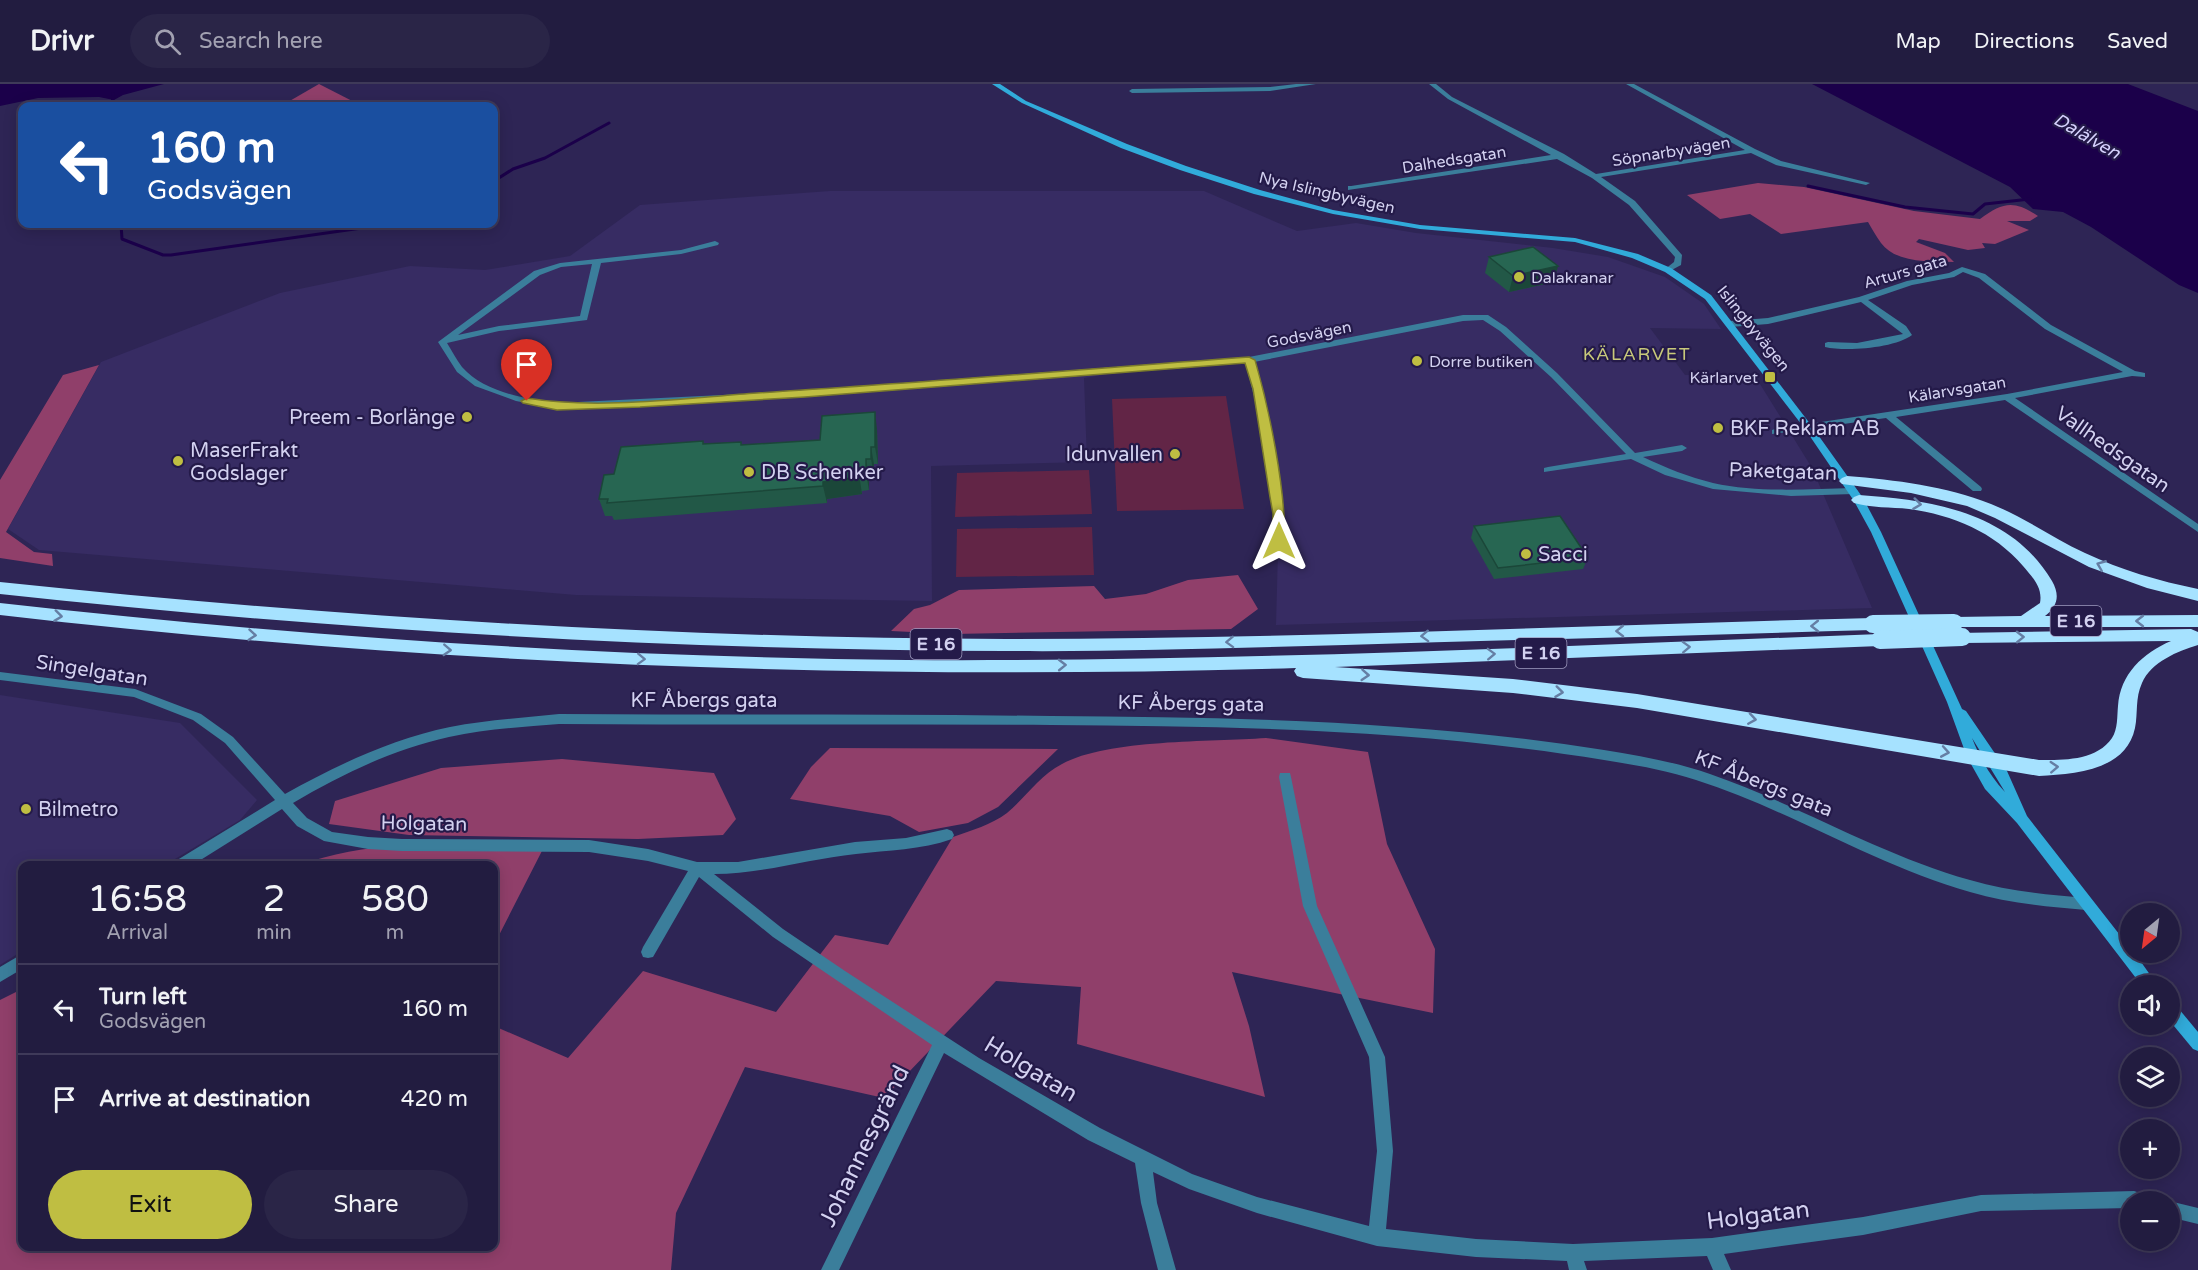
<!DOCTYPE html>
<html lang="en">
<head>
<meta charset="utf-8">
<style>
  :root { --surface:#221c40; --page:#2a2547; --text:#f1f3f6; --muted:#a2a1b1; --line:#3f3a59; --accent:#bfbe42 }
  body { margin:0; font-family:"Varela Round",sans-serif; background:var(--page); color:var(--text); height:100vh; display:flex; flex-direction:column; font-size:22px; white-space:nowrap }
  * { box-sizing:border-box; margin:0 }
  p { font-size:20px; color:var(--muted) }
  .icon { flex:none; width:33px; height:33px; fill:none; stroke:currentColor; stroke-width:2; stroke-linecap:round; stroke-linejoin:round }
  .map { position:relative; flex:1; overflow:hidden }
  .sheet { position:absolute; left:18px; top:777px; width:480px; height:390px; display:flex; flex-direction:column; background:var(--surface); border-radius:12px; box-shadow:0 3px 15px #0003,0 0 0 2px var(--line) }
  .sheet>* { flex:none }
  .hud { position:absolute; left:18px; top:18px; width:480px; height:126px; border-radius:12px; box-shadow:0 3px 15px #0003,0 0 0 2px var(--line); background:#1a4fa0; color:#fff; overflow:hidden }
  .needle { width:39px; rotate:209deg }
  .controls { position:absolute; left:2120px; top:819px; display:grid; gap:12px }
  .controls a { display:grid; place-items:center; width:60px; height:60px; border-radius:50%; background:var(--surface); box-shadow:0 3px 15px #0003,0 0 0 2px var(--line); font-size:30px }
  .pin { position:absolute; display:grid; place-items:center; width:51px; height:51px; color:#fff; margin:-62px -26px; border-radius:50% 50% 50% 0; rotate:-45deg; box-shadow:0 0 6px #0007 }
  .pin .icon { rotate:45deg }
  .me { position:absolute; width:66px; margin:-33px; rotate:0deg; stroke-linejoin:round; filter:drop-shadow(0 0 4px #0008) }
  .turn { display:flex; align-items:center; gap:21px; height:126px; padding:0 30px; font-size:27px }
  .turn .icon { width:78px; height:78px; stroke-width:2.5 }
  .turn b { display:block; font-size:42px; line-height:51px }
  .eta { display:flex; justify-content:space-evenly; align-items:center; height:102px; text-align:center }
  .eta b { font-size:36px; font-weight:600; line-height:42px }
  .button { display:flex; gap:12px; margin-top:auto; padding:12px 30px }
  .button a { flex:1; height:69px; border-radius:36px; background:var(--accent); color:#111; font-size:24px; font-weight:600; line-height:69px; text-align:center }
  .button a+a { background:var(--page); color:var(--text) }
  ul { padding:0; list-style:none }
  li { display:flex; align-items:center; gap:18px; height:90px; padding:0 30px; border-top:2px solid var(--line) }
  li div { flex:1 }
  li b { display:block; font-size:22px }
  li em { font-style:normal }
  header { display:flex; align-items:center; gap:36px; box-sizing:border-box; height:84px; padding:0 30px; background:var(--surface); border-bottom:2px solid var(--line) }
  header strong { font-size:28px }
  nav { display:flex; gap:33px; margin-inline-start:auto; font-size:21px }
  .search { width:420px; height:54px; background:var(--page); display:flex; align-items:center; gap:15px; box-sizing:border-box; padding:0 21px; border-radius:33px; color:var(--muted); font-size:22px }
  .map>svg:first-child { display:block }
</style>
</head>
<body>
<header>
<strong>Drivr</strong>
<div class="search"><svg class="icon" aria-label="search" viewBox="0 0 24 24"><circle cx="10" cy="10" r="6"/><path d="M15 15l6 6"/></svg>Search here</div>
<nav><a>Map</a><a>Directions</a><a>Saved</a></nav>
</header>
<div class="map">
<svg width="2198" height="1186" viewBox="0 0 2198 1186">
  <rect width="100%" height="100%" fill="#2e2555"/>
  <g fill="#372c63">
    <polygon points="830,107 1204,107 1297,147 1356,139 1416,149 1553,164 1608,173 1665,193 1704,220 1721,245 1650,244 1685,291 1755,292 1812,384 1872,524 1276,541 1279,430 1249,276 1140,285 1084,294 1087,378 931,382 932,517 576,511 39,466 8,445 101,278 280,209 410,182 485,186 570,172 640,121"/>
    <polygon points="0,611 180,639 257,716 240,736 165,781 22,782 22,867 0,881"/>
  </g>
  <g fill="#622546">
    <polygon points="1226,312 1244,425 1117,427 1112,315"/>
    <polygon points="1089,386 1092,430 955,433 957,389"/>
    <polygon points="1092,443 1094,491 956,493 957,445"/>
  </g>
  <g fill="#903f6a">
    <polygon points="319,0 362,22 281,22"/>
    <path d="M1758 99 1804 103 1914 127 1980 135C2003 118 2014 116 2038 132L2030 137H2007L2029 146 1995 160 1982 159 1985 164 1968 166 1919 155 1916 158 1945 169 1954 178C1930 177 1897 180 1881 159 1876 152 1872 145 1868 138L1781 150 1750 130 1720 135 1687 111Z"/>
    <polygon points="99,281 6,448 34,468 52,470 53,482 0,474 0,396 63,291"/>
    <polygon points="1238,491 1258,525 1231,545 953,550 891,547 914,525 930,521 959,506 1094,502 1105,515 1146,510 1188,496"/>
    <path d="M1266 654 1368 668 1387 760 1435 865 1433 929 1232 888 1249 942 1265 1013 1077 960 1081 903 996 897 884 1014 745 983 676 1129 671 1186H0V916L22 905V1162H494V942L568 974 643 887 776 928 835 851 888 861 953 753C972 746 991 741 1007 729 1026 713 1039 692 1062 680 1108 655 1211 658 1266 654Z"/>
    <polygon points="830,664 1058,665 998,723 968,739 919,748 890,732 790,715 811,683"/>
    <polygon points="562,675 714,689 736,735 723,751 638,755 409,751 329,740 335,717 441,684"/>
    <path d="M402 761H545L494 861V782H297C332 769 365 764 402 761Z"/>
  </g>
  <g fill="#1b004a">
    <polygon points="0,0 164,0 123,11 114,16 99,13 38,14 0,22"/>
    <polygon points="1812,0 2128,0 2198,27 2198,209 2179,201 2091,143 2063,128 2033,125 2010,103"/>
  </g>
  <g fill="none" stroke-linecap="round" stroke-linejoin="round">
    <g stroke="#1b004a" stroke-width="3">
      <polyline points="112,22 113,10"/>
      <polyline points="494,97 513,85 545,74 609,39"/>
      <polyline points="1808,102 1905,123 1973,130 1985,120 2030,115"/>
      <polyline points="121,140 122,155 163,171 171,171 390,140"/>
    </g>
    <g fill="#3b7e9b" fill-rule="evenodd">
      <polygon points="1296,0 1316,0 1270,7 1132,9 1129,7 1132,5 1270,3"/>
      <polygon points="1429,0 1436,0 1452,13 1564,70 1596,90 1745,66 1626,0 1634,0 1755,65 1781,77 1870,99 1866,101 1776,81 1751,69 1601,93 1635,117 1682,171 1681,181 1668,188 1664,186 1674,178 1675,173 1629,121 1592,94 1557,75 1348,106 1348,102 1351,102 1551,71 1448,15"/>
      <path d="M715 157 719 159 718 161 681 170 601 179 587 236 499 247 447 259C452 267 456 275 462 283 484 308 525 315 557 319L784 308 1249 273 1463 231H1488L1506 243 1557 289 1635 369 1682 361 1687 364 1682 367 1643 373C1666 384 1689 393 1713 399 1759 409 1807 405 1853 404L1858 407 1853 410 1791 412 1713 405 1665 391 1631 375 1544 388V384L1548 383 1626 370 1551 293 1500 247 1483 236 1463 237 1254 278C1271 336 1283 396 1284 457L1279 461 1274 457C1273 396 1262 337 1245 279L784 314 557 325 516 317 475 302 457 288 438 258 534 187 560 179 681 166ZM592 180 580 232 499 242 458 251 540 191 561 183Z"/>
      <path d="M1962 183 1985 190 2051 241 2135 287 2145 289V293L2132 292 2015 314 2198 440V448L2005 316 1896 333 1981 403 1982 405 1981 407H1973L1886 334 1772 350V346L1775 345 2007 310 2123 288 2045 245 1979 194 1963 188 1954 193 1912 201 1868 216 1906 242 1912 251C1895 264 1846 268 1825 263V259L1828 258 1857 259 1903 250 1861 218 1768 240 1730 243 1726 240 1730 237 1768 234 1859 213 1907 197 1949 189Z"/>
      <path d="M0 588 135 605 201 630 233 653 285 710C337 681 392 655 450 643 486 636 523 634 559 630 723 631 887 630 1051 632 1236 633 1421 637 1604 666 1640 672 1676 678 1710 690 1799 721 1880 771 1970 796 2008 807 2047 811 2086 814L2091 816 2093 820 2091 824 2086 826C2047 823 2008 819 1970 808 1875 781 1790 726 1696 696 1666 686 1635 681 1604 676 1422 646 1236 642 1051 641 887 640 723 641 559 640 522 643 485 645 449 653 394 665 342 690 293 719L307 734 332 748 368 753 402 755 589 756 648 765 697 778H738L855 758 906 754 947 745 952 747 954 751 952 755C921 766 888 766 856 770 808 775 762 790 714 790L783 845 845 887 979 974 1100 1044 1192 1090 1257 1113 1369 1142 1377 1067 1369 973 1303 822 1279 693 1280 689H1290L1291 693 1317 822 1385 973 1393 1067 1386 1145 1476 1155 1573 1160 1712 1154 1863 1133 1981 1111 2134 1107 2149 1112 2151 1118H2130V1124L1981 1127 1863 1151 1724 1170 1731 1186H1713L1707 1172 1584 1177 1587 1186H1569L1567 1177 1476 1173 1377 1162 1257 1129 1189 1105 1153 1088 1157 1119 1176 1186H1158L1141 1119 1135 1079 1088 1056 944 969 839 1186H821L932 961 773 853 699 793 653 873 648 874 643 873 641 868 643 863 688 787 648 777 589 768 402 767 368 765 324 757 297 742 282 725 191 782H172L174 778 275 716 225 659 193 636 134 613 0 596Z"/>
      <polygon points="22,870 22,885 0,898 0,883"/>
      <polygon points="2169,1117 2198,1124 2198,1140 2169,1133 2169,1118 2167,1118"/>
    </g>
    <g fill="#31abda" fill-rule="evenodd">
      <path d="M992 0H1000L1026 17 1127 60 1186 82 1260 106 1333 126 1420 141 1575 154 1638 170 1671 184 1711 211 1811 341 1863 414 1881 448 1962 625 1966 627 2007 687 2027 732 2130 864V868H2134L2158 902H2142L2017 739 1985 705 1967 673 1947 618 1871 448 1854 417 1805 345 1705 215 1665 188 1632 174 1575 158 1420 145 1333 130 1254 110 1180 86 1121 64 1022 19ZM1972 654 2005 708C1990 692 1980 674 1972 654Z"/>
      <polygon points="2169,917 2174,919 2198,948 2198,967 2193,965 2169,936"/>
    </g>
    <g fill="#a6e2ff" fill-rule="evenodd">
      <path d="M1847 392C1896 396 1945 402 1991 420 2024 433 2053 454 2085 469 2121 486 2159 497 2198 505V517L2147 504 2089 483 1995 434 1967 422 1911 409 1842 400 1839 397 1842 394Z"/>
      <path d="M1859 411C1932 416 2011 428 2052 497 2060 511 2058 522 2045 532L2198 531V543H1948L1945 539 1948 535 1954 533 2021 532 2040 519C2043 503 2032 493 2023 482 1994 448 1953 431 1909 425 1891 423 1871 424 1854 419L1851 416 1854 413Z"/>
      <path d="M0 498C334 533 670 554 1006 555 1295 555 1584 541 1873 534L1879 536 1882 540 1879 544 1873 546C1697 551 1521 556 1345 561 1232 564 1119 568 1006 567 670 566 334 546 0 510Z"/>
      <path d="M0 519C301 553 603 573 906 576 1231 578 1556 562 1880 550L1886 552 1889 556 1886 560 1880 562 1335 583 1513 595 1637 610 2039 676C2064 676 2096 677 2112 654 2118 645 2117 632 2118 622 2120 590 2143 569 2171 557L1962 559 1956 557 1953 553 1956 549 2191 545 2198 548V561C2178 567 2151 578 2142 599 2135 614 2138 629 2135 644 2126 687 2074 690 2039 692L1637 624 1513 609 1303 594 1297 592 1294 587 1296 584C863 597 431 581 0 531Z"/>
    </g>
    <g stroke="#a6e2ff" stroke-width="18">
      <polyline points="1873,540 1954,539"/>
      <polyline points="1880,556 1962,553"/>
    </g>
  </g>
  <g fill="#225847">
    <polygon points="1489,173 1554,198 1509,208 1485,189"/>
    <polygon points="877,345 878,380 874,380 874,392 869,392 869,406 862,407 862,410 827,415 827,419 614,436 612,432 605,432 599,415 703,357 704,360 741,358 742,361 820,356"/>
    <polygon points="1474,442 1588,474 1583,485 1494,495 1471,454"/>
  </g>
  <g fill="#1b4739">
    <polygon points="1558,182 1554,198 1509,208 1513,192"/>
    <polygon points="875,328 877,345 878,380 875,363"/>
    <polygon points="871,363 874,380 874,392 871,375"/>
    <polygon points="866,375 869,392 869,406 866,389"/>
    <polygon points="859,390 862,410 827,415 827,419 823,402 823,398"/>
  </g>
  <g fill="#276652" stroke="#1b4739" stroke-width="1.5">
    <polygon points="1533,163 1558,182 1513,192 1489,173"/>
    <polygon points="875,328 875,363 871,363 871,375 866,375 866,389 859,390 859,393 823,398 823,402 607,419 608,415 599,415 604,391 614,390 621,363 703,357 703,360 741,358 741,361 820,356 822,332"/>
    <polygon points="1560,432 1588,474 1498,484 1474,442"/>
  </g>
  <defs><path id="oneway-chevron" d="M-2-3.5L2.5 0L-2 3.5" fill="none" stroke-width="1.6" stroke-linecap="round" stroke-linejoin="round" transform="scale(1.5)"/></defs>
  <g stroke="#657ea4">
    <use href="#oneway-chevron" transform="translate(1917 420) rotate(7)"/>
    <use href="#oneway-chevron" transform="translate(2101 481) rotate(-158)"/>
    <use href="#oneway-chevron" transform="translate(58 532) rotate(7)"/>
    <use href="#oneway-chevron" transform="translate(2140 537) rotate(180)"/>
    <use href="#oneway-chevron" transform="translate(1815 542) rotate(179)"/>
    <use href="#oneway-chevron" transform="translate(1620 547) rotate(179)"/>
    <use href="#oneway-chevron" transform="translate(252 551) rotate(5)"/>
    <use href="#oneway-chevron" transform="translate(1425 552) rotate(178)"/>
    <use href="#oneway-chevron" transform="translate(2020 553) rotate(-1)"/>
    <use href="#oneway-chevron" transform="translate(1230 558) rotate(178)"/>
    <use href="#oneway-chevron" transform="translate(1686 563) rotate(-2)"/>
    <use href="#oneway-chevron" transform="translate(447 566) rotate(3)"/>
    <use href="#oneway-chevron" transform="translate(1491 570) rotate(-2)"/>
    <use href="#oneway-chevron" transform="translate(641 575) rotate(2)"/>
    <use href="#oneway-chevron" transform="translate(1062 581) rotate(-1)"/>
    <use href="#oneway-chevron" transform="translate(1365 591) rotate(4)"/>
    <use href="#oneway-chevron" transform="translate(1559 608) rotate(7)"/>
    <use href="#oneway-chevron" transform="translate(1752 635) rotate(9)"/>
    <use href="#oneway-chevron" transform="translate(1945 668) rotate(10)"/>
    <use href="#oneway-chevron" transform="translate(2054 683) rotate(-3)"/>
  </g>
  <path fill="#bfbe42" stroke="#7c7c2b" stroke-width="1.5" d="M1249 273 1255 276C1270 328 1285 403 1285 457L1279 461 1272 457 1273 430 1270 413 1253 305 1245 279 805 313 640 323 557 326 523 319 521 317 527 314C596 326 686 314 757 309 921 299 1085 285 1249 273Z"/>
  <g fill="#bfbe42" stroke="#241a49" stroke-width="2">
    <circle cx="1519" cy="193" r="6"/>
    <circle cx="1417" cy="277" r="6"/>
    <rect x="1764" y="287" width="12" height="12" rx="3"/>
    <circle cx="467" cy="333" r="6"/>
    <circle cx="1718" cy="344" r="6"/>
    <circle cx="1175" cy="370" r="6"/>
    <circle cx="178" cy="377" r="6"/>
    <circle cx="749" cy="388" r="6"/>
    <circle cx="1526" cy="470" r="6"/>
    <circle cx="26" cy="725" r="6"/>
  </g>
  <g text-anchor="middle" stroke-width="4.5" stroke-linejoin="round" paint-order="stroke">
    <g font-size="16" fill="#d3d1f0" stroke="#241a49">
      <text transform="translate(1671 67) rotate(-9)" y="6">Söpnarbyvägen</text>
      <text transform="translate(1454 75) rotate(-9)" y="6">Dalhedsgatan</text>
      <text transform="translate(1327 108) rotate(13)" y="6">Nya Islingbyvägen</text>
      <text transform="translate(1905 187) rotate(-16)" y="6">Arturs gata</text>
      <text transform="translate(1754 244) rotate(51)" y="6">Islingbyvägen</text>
      <text transform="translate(1309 250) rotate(-11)" y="6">Godsvägen</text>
      <text transform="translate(1957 305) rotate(-9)" y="6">Kälarvsgatan</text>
    </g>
    <g font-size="16" fill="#d3d1f0" stroke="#241a49" text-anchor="start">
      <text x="1531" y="199">Dalakranar</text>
      <text x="1429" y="283">Dorre butiken</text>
      <text x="1758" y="299" text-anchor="end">Kärlarvet</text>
    </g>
    <g font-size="18" font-style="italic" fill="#d6d2fe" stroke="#241a49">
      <text transform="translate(2087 52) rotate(30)" y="6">Dalälven</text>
    </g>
    <g font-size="18" letter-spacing="1.5" fill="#c8c97b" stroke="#241a49">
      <text x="1637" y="276">KÄLARVET</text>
    </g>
    <g fill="#241a49" stroke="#9e9abe" stroke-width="1.5">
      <rect x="2050.5" y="522" width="51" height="30" rx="4.5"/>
      <rect x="910.5" y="545" width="51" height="30" rx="4.5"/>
      <rect x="1515.5" y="554" width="51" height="30" rx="4.5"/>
    </g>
    <g font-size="18" font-weight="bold" fill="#d3d1f0">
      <text x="2076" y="543">E 16</text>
      <text x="936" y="566">E 16</text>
      <text x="1541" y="575">E 16</text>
    </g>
    <g font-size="20" fill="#d3d1f0" stroke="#241a49" text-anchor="start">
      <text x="455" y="340" text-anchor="end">Preem - Borlänge</text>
      <text x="1730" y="351">BKF Reklam AB</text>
      <text x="190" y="373">MaserFrakt<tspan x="190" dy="23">Godslager</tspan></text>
      <text x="1163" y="377" text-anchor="end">Idunvallen</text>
      <text x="761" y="395">DB Schenker</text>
      <text x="1538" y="477">Sacci</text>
      <text x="38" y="732">Bilmetro</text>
    </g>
    <g font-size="20" fill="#d3d1f0" stroke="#241a49">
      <text transform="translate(2113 365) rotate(35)" y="7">Vallhedsgatan</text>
      <text transform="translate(1783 387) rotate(2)" y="7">Paketgatan</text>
      <text transform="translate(92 586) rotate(9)" y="7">Singelgatan</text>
      <text x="704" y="623">KF Åbergs gata</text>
      <text transform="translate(1191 619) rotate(1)" y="7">KF Åbergs gata</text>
      <text transform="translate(1764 699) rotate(22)" y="7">KF Åbergs gata</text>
      <text transform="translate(424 739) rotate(1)" y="7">Holgatan</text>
    </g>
    <g font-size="24" fill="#d3d1f0" stroke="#241a49">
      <text transform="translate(1031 985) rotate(31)" y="8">Holgatan</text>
      <text transform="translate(864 1062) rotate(-64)" y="8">Johannesgränd</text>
      <text transform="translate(1758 1131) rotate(-7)" y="8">Holgatan</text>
    </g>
  </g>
</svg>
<div class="controls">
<a><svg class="needle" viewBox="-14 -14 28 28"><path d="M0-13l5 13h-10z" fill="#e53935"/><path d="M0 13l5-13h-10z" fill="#a2a1b1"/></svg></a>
<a><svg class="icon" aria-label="sound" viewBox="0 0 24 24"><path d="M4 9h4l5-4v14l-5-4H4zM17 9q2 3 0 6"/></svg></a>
<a><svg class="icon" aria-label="layers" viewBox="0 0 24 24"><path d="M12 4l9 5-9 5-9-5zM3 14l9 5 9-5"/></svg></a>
<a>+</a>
<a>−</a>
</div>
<div class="pin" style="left:527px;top:317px;background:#d93025"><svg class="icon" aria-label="arrive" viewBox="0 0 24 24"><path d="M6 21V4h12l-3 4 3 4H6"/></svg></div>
<svg class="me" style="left:1279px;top:457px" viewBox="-20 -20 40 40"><path d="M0-17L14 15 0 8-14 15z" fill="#bfbe42" stroke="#fff" stroke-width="4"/></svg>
<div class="hud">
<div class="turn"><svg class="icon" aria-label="left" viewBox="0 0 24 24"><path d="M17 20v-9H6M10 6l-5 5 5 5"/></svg><div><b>160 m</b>Godsvägen</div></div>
</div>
<section class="sheet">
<div class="eta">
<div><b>16:58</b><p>Arrival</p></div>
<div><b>2</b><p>min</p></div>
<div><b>580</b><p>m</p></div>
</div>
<ul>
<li><svg class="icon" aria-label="left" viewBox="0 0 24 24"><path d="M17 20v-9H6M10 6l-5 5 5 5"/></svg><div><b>Turn left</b><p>Godsvägen</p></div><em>160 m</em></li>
<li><svg class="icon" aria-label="arrive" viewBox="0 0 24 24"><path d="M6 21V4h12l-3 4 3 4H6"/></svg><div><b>Arrive at destination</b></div><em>420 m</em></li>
</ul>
<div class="button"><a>Exit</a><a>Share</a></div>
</section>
</div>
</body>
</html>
